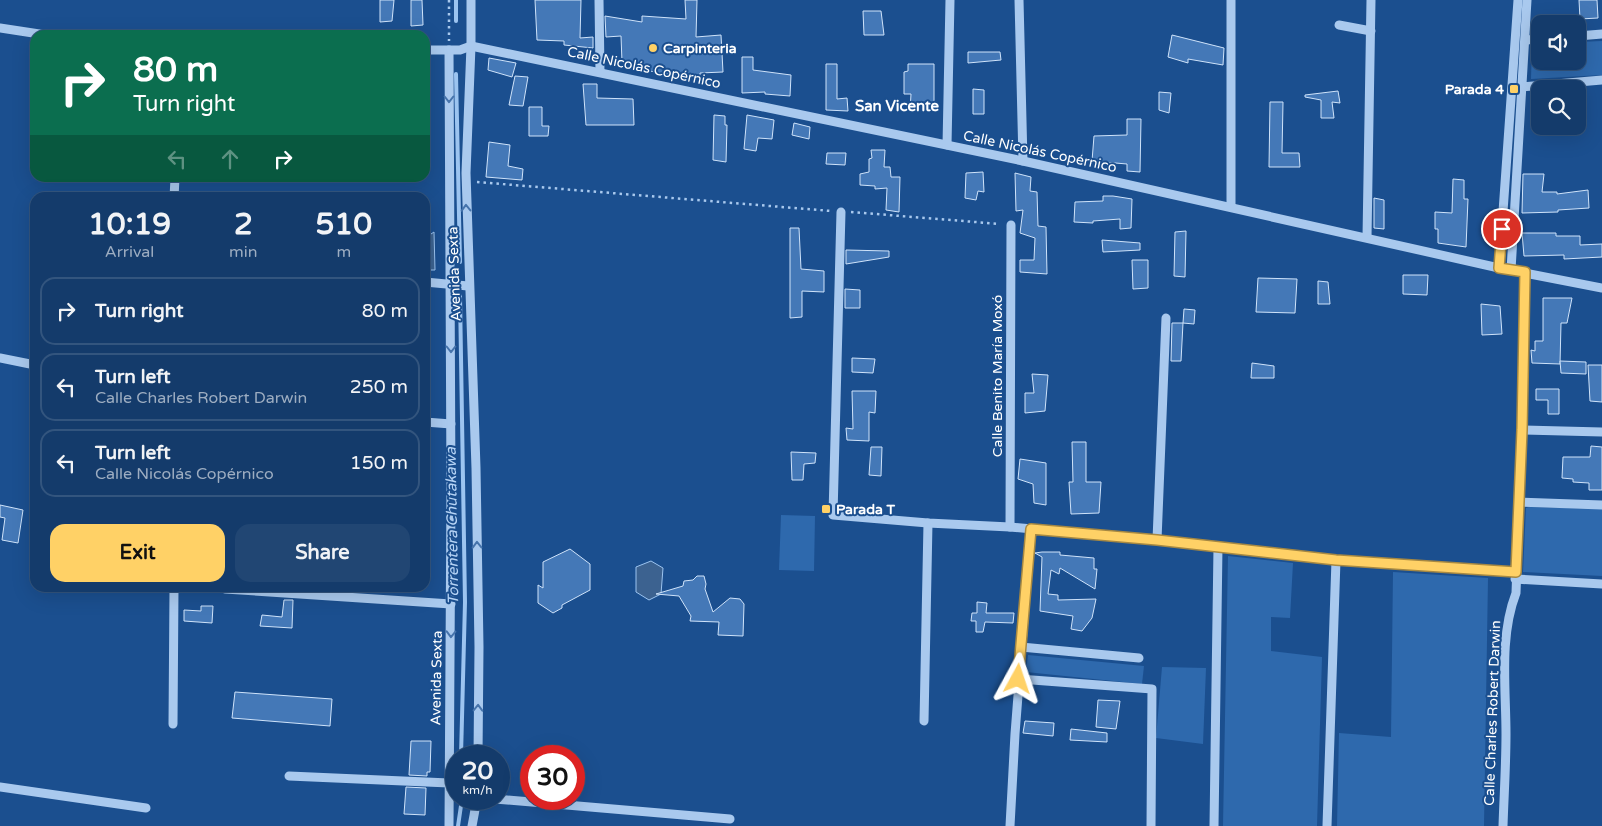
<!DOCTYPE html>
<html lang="en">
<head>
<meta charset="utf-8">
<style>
  :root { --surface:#143b6b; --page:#214673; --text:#f1f3f6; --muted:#9dadc1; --line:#33557e; --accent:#ffd166 }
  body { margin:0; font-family:"Varela Round",sans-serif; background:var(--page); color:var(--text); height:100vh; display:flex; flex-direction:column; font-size:19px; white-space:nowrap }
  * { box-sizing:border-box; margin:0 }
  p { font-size:16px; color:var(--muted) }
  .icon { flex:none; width:28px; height:28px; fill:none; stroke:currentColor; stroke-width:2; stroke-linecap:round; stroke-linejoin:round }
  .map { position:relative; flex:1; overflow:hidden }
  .sheet { position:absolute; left:30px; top:192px; width:400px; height:400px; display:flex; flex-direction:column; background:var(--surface); border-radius:15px; box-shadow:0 5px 20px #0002,0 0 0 1px var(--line) }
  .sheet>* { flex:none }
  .guide { position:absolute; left:30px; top:30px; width:400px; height:152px; border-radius:15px; box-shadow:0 5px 20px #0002,0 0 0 1px var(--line); background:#0b6e4f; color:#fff; overflow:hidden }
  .fabs { position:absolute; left:1531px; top:15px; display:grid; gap:10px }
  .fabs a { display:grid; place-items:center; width:55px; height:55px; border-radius:10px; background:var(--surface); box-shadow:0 5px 20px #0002,0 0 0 1px var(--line); font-size:25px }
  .speed { position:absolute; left:445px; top:745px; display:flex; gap:10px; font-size:25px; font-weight:700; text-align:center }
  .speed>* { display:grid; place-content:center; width:65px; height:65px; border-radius:50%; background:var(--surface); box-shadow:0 5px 20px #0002,0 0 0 1px var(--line); line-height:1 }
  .speed small { font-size:12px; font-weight:400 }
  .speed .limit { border:8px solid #d22; background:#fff; color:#111 }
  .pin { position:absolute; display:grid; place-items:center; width:42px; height:42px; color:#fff; margin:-21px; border:2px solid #fff; border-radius:50%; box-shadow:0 1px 5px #0007 }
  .me { position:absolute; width:55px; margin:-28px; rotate:5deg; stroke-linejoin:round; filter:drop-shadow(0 0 4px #0008) }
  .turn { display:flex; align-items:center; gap:18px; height:105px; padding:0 20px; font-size:22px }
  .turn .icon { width:65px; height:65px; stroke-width:2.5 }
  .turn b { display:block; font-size:35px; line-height:42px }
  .lanes { display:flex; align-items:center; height:48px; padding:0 20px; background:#0003; justify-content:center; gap:25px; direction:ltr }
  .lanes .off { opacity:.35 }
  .eta { display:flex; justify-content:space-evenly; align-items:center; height:85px; text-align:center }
  .eta b { font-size:30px; font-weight:700; line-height:35px }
  .primary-button { display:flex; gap:10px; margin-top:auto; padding:10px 20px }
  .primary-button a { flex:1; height:58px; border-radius:15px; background:var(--accent); color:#111; font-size:20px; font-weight:700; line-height:58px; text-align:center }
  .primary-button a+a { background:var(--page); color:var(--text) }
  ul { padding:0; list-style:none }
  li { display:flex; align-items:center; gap:15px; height:68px; margin:0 10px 8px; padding:0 10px; border:2px solid var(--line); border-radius:15px }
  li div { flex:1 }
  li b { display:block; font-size:19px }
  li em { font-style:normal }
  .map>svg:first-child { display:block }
</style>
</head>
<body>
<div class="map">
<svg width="1602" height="826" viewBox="0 0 1602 826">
  <rect width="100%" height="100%" fill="#1b4f8f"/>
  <g fill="#2e69ad">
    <polygon points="1602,41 1602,75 1531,79 1532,45 1540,44 1540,61 1578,61 1578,42"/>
    <polygon points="1529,507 1602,509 1602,576 1523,572 1526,508"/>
    <polygon points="781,515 815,516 814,571 779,570"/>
    <polygon points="1228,556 1293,563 1290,618 1271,617 1271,651 1322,657 1317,826 1223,826"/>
    <polygon points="1393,572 1488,578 1484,826 1337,826 1339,733 1391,737"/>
    <polygon points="1028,655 1144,666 1142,684 1026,672"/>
    <polygon points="1162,667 1206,668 1203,744 1156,738"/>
  </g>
  <g fill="#3c6290" stroke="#9cc4f0">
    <polygon points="434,232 435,270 425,270 425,238"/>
    <polygon points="651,561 663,568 661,594 649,600 636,592 636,567"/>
  </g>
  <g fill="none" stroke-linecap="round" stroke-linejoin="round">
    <g stroke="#9cc4f0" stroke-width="4">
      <polyline points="456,21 456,0"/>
      <polyline points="456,74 460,262"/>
      <polyline points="460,296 465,602 461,756"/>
      <polyline points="458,826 462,799"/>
    </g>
  </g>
  <g fill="#4478b7" stroke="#cfe3fa">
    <polygon points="380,0 394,0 392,21 380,22"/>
    <polygon points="411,0 422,0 423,25 411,26"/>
    <polygon points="535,0 581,0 580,38 593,37 593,48 564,45 564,41 537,40"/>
    <polygon points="685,0 697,0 696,37 721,35 723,72 700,73 700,77 660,73 640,69 641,66 622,62 621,36 606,37 605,16 642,22 642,16 686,19"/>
    <polygon points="1579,0 1597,0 1598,18 1580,19"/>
    <polygon points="863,11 881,11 884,35 864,35"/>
    <polygon points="1172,35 1224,48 1223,65 1188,59 1188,63 1168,57"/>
    <polygon points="968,52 1000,52 1001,60 968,63"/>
    <polygon points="742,57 753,57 753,70 791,75 790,96 765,94 765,92 742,93"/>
    <polygon points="489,58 516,63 512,77 488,70"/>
    <polygon points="826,64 837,64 837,99 847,98 848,111 826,110"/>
    <polygon points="908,64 934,64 934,110 910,111 911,94 904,94 904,72 908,71"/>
    <polygon points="515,76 528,77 523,106 509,105"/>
    <polygon points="583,84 597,84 597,98 633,99 634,125 586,125"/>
    <polygon points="973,89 984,90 984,114 973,114"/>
    <polygon points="1338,91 1340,103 1332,102 1334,118 1321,118 1321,100 1305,97 1305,95"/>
    <polygon points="1159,92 1171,93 1169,113 1159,110"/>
    <polygon points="1270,102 1283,102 1282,153 1299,153 1300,167 1269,167"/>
    <polygon points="529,107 542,107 542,126 549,126 548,136 529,136"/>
    <polygon points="714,115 725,116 725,125 727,125 726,162 713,160"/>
    <polygon points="747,115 774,120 772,139 758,138 756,151 744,149"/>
    <polygon points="1127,119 1141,119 1140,172 1127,171 1127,164 1092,161 1094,136 1127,135"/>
    <polygon points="794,123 810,127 809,139 792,135"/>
    <polygon points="489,142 510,145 508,166 523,169 522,180 486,177"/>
    <polygon points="871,150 885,150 884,167 890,167 891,177 900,177 899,212 886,210 887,188 875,189 875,186 860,185 860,174 869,172 869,159 872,158"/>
    <polygon points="827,153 846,153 845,165 826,164"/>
    <polygon points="983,172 984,192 978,191 976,200 965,198 966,173"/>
    <polygon points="1015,173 1031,177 1030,191 1037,192 1038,226 1046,227 1047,274 1020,272 1020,260 1034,260 1035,238 1020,233 1023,210 1016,211"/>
    <polygon points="1523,174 1544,174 1542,192 1557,192 1557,194 1588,190 1589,208 1558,210 1558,212 1522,213"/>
    <polygon points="1453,179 1464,180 1464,199 1468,199 1466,247 1438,243 1438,229 1435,229 1435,212 1452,213"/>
    <polygon points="1103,196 1113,196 1132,199 1131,228 1120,229 1120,219 1093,221 1093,223 1074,222 1075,202 1103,201"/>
    <polygon points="1374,198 1384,200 1384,229 1374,228"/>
    <polygon points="790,228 799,228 801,269 824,271 824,292 802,291 802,317 790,318"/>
    <polygon points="1186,231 1185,277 1174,276 1175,232"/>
    <polygon points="1522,233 1556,233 1556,236 1580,236 1580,245 1602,244 1602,257 1564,259 1564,255 1524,256"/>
    <polygon points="1102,240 1140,243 1140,250 1103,252"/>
    <polygon points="846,250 889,251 889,257 846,264"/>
    <polygon points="1132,260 1148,260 1148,288 1133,289"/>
    <polygon points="1403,275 1428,275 1427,295 1403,294"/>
    <polygon points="1258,278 1297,279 1295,313 1256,312"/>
    <polygon points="1318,281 1328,282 1330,304 1318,304"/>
    <polygon points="845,289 860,290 860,308 845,308"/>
    <polygon points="1543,298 1572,298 1567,323 1561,323 1560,364 1532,363 1531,350 1535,351 1535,341 1543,341"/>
    <polygon points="1481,304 1500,306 1502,334 1482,335"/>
    <polygon points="1184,309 1195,310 1194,324 1183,323"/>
    <polygon points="1172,323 1183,323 1181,361 1171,361"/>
    <polygon points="852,358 875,359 873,373 852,372"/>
    <polygon points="1560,361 1586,362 1586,374 1561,373"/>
    <polygon points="1252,363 1274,366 1274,378 1251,378"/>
    <polygon points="1588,365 1602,365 1602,402 1590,401"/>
    <polygon points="1032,374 1048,375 1045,411 1025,413 1025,393 1034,393"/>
    <polygon points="1536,389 1559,389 1559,414 1548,414 1548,400 1536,400"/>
    <polygon points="852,391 876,391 875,413 869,412 869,441 847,440 846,428 853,429"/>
    <polygon points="1072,442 1086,442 1086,482 1101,482 1099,513 1071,514 1069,482 1073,482"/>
    <polygon points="1591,446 1602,447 1602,490 1589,490 1589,483 1573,482 1573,479 1562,478 1563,457 1590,457"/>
    <polygon points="871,447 882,447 881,476 869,475"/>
    <polygon points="791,452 816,453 815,463 804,464 803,480 792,480"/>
    <polygon points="1020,459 1046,463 1046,505 1034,503 1033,484 1018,479"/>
    <polygon points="0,505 23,510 18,543 2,540 5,518 0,517"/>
    <polygon points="570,549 590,564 590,590 562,605 562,608 553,613 538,603 538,585 543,588 543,562"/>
    <polygon points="1042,552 1060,552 1060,555 1094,558 1094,569 1097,569 1095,589 1060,568 1059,574 1051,570 1048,594 1058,595 1058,600 1096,599 1092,618 1082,631 1071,629 1073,616 1040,611 1042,557 1035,553"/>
    <polygon points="697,576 704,576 706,584 705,589 713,612 730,598 740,599 744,604 743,636 718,635 719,622 690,621 691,616 679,596 656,594 683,586 684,581 693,580"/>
    <polygon points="284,600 293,600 292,628 260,626 262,615 282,617"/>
    <polygon points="977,602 987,603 986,613 1014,613 1013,623 985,622 983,632 976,632 976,621 971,621 972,613 977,613"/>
    <polygon points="201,606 213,606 212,623 184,621 184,610 201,611"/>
    <polygon points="235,692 332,699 330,726 232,718"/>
    <polygon points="1098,700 1120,701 1116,729 1096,727"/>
    <polygon points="1025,721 1054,723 1053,736 1023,733"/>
    <polygon points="1071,729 1107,733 1107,742 1070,740"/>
    <polygon points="411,741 431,741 430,772 427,772 427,776 409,775"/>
    <polygon points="406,787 426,788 425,815 404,814"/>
  </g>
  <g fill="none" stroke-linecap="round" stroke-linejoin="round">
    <g stroke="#a9c9ee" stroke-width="2.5" stroke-dasharray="2.5 4" stroke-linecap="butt">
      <polyline points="449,0 449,41"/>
      <polyline points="477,182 831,211"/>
      <polyline points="851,212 1000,224"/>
    </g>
    <g stroke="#a9c9ee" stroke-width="9">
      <polyline points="471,0 471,46 466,173 476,468 479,647 478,756"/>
      <polyline points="599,0 600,72"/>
      <polyline points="1019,0 1023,161"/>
      <polyline points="1231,0 1231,207"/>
      <polyline points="1339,25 1371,31"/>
      <polyline points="0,28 46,35"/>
      <polyline points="1578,36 1602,34"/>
      <polyline points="1526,40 1540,39"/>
      <polyline points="471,46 1023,161 1499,268 1602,288"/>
      <polyline points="425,50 460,50 471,46"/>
      <polyline points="1522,87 1602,80"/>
      <polyline points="947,145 950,0"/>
      <polyline points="174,198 175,178"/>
      <polyline points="841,212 833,515 928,523 1010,527 1157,540 1336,560 1515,572"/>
      <polyline points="1367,237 1371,0"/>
      <polyline points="1499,268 1518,0"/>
      <polyline points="1511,270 1527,0"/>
      <polyline points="425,282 468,286"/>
      <polyline points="0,358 35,365"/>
      <polyline points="425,422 451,424"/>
      <polyline points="1522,430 1602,432"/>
      <polyline points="1519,502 1602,505"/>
      <polyline points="1010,527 1011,225"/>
      <polyline points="1157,540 1166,318"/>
      <polyline points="1515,579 1602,584"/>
      <polyline points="225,589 451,604"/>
      <polyline points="1021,647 1139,658"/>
      <polyline points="1019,679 1152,689 1151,826"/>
      <polyline points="924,721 928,523"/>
      <polyline points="173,724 174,588"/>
      <polyline points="289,776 449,783"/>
      <polyline points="0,787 146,808"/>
      <polyline points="495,799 730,819"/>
      <polyline points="449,826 451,488 449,50"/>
      <polyline points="472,826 477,799"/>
      <polyline points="1010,826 1015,734 1031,529"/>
      <polyline points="1214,826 1218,547"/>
      <polyline points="1327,826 1336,560"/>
      <path d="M1503 826C1504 795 1506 765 1506 734 1506 688 1499 637 1516 593L1522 430 1525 272"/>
    </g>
  </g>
  <defs><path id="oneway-chevron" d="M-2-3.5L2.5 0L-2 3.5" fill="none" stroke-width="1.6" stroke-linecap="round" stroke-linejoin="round" transform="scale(1.25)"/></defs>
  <g stroke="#4674ac">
    <use href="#oneway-chevron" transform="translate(449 99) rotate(90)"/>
    <use href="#oneway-chevron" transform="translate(466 208) rotate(-91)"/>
    <use href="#oneway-chevron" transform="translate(451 349) rotate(90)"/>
    <use href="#oneway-chevron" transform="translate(477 545) rotate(-91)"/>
    <use href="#oneway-chevron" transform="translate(451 634) rotate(91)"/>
    <use href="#oneway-chevron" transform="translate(478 708) rotate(-89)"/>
  </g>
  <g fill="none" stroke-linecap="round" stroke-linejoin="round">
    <defs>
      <polyline id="route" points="1018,679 1031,529 1157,540 1336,560 1516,572 1522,430 1525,272 1499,268 1502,229"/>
    </defs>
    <use href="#route" stroke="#a68842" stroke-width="12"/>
    <use href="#route" stroke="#ffd166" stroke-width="9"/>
  </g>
  <g fill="#ffd166" stroke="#1b4f8f" stroke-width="2">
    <circle cx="653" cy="48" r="5"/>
    <rect x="1509" y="84" width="10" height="10" rx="2.5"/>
    <rect x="821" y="504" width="10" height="10" rx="2.5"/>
  </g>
  <g text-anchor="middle" stroke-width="4" stroke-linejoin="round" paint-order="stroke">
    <g font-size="14" font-weight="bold" fill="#fff" stroke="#1b4f8f" text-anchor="start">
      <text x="663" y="53">Carpinteria</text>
      <text x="1504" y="94" text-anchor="end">Parada 4</text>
      <text x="836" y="514">Parada T</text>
    </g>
    <g font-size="14" fill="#fff" stroke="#1b4f8f">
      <text transform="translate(644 67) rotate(12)" y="5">Calle Nicolás Copérnico</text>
      <text transform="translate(1040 151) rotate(12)" y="5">Calle Nicolás Copérnico</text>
      <text transform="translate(454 274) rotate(-92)" y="5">Avenida Sexta</text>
      <text transform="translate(997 376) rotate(-90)" y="5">Calle Benito María Moxó</text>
      <text transform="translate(436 678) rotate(-89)" y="5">Avenida Sexta</text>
      <text transform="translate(1492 713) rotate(-88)" y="5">Calle Charles Robert Darwin</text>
    </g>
    <g font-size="15" font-weight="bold" fill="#fff" stroke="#1b4f8f">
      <text x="897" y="111">San Vicente</text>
    </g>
    <g font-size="15" font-style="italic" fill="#b5d3f5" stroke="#1b4f8f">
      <text transform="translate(452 526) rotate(-91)" y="5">Torrentera Chutakawa</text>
    </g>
  </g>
</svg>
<div class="fabs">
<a><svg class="icon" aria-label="sound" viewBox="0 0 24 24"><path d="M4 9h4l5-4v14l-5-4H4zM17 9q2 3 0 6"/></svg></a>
<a><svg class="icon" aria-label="search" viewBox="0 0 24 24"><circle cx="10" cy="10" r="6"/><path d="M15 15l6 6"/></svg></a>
</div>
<div class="speed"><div>20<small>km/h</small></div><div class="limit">30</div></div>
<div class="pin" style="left:1502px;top:229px;background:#d93025"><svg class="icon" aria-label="arrive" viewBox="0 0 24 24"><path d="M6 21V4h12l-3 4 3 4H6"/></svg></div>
<svg class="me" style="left:1018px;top:679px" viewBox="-20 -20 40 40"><path d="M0-17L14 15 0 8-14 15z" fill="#ffd166" stroke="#fff" stroke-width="4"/></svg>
<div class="guide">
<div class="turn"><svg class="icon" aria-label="right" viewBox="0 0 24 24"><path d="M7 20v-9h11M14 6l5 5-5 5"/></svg><div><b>80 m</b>Turn right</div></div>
<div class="lanes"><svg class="icon off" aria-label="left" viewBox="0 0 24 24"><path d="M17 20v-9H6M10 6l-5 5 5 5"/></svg><svg class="icon off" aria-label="ahead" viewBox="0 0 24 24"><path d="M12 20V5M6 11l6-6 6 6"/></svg><svg class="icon" aria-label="right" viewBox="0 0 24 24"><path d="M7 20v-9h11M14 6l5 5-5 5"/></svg></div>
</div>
<section class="sheet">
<div class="eta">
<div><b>10:19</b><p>Arrival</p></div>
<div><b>2</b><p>min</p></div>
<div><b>510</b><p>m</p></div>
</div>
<ul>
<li><svg class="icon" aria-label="right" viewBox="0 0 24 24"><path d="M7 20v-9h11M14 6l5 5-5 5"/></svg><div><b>Turn right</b></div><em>80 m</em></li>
<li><svg class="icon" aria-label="left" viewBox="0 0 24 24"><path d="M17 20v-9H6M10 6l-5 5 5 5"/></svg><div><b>Turn left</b><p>Calle Charles Robert Darwin</p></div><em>250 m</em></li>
<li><svg class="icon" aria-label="left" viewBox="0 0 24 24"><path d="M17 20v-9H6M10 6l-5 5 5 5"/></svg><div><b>Turn left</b><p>Calle Nicolás Copérnico</p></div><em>150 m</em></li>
</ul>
<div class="primary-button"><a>Exit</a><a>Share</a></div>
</section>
</div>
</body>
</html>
